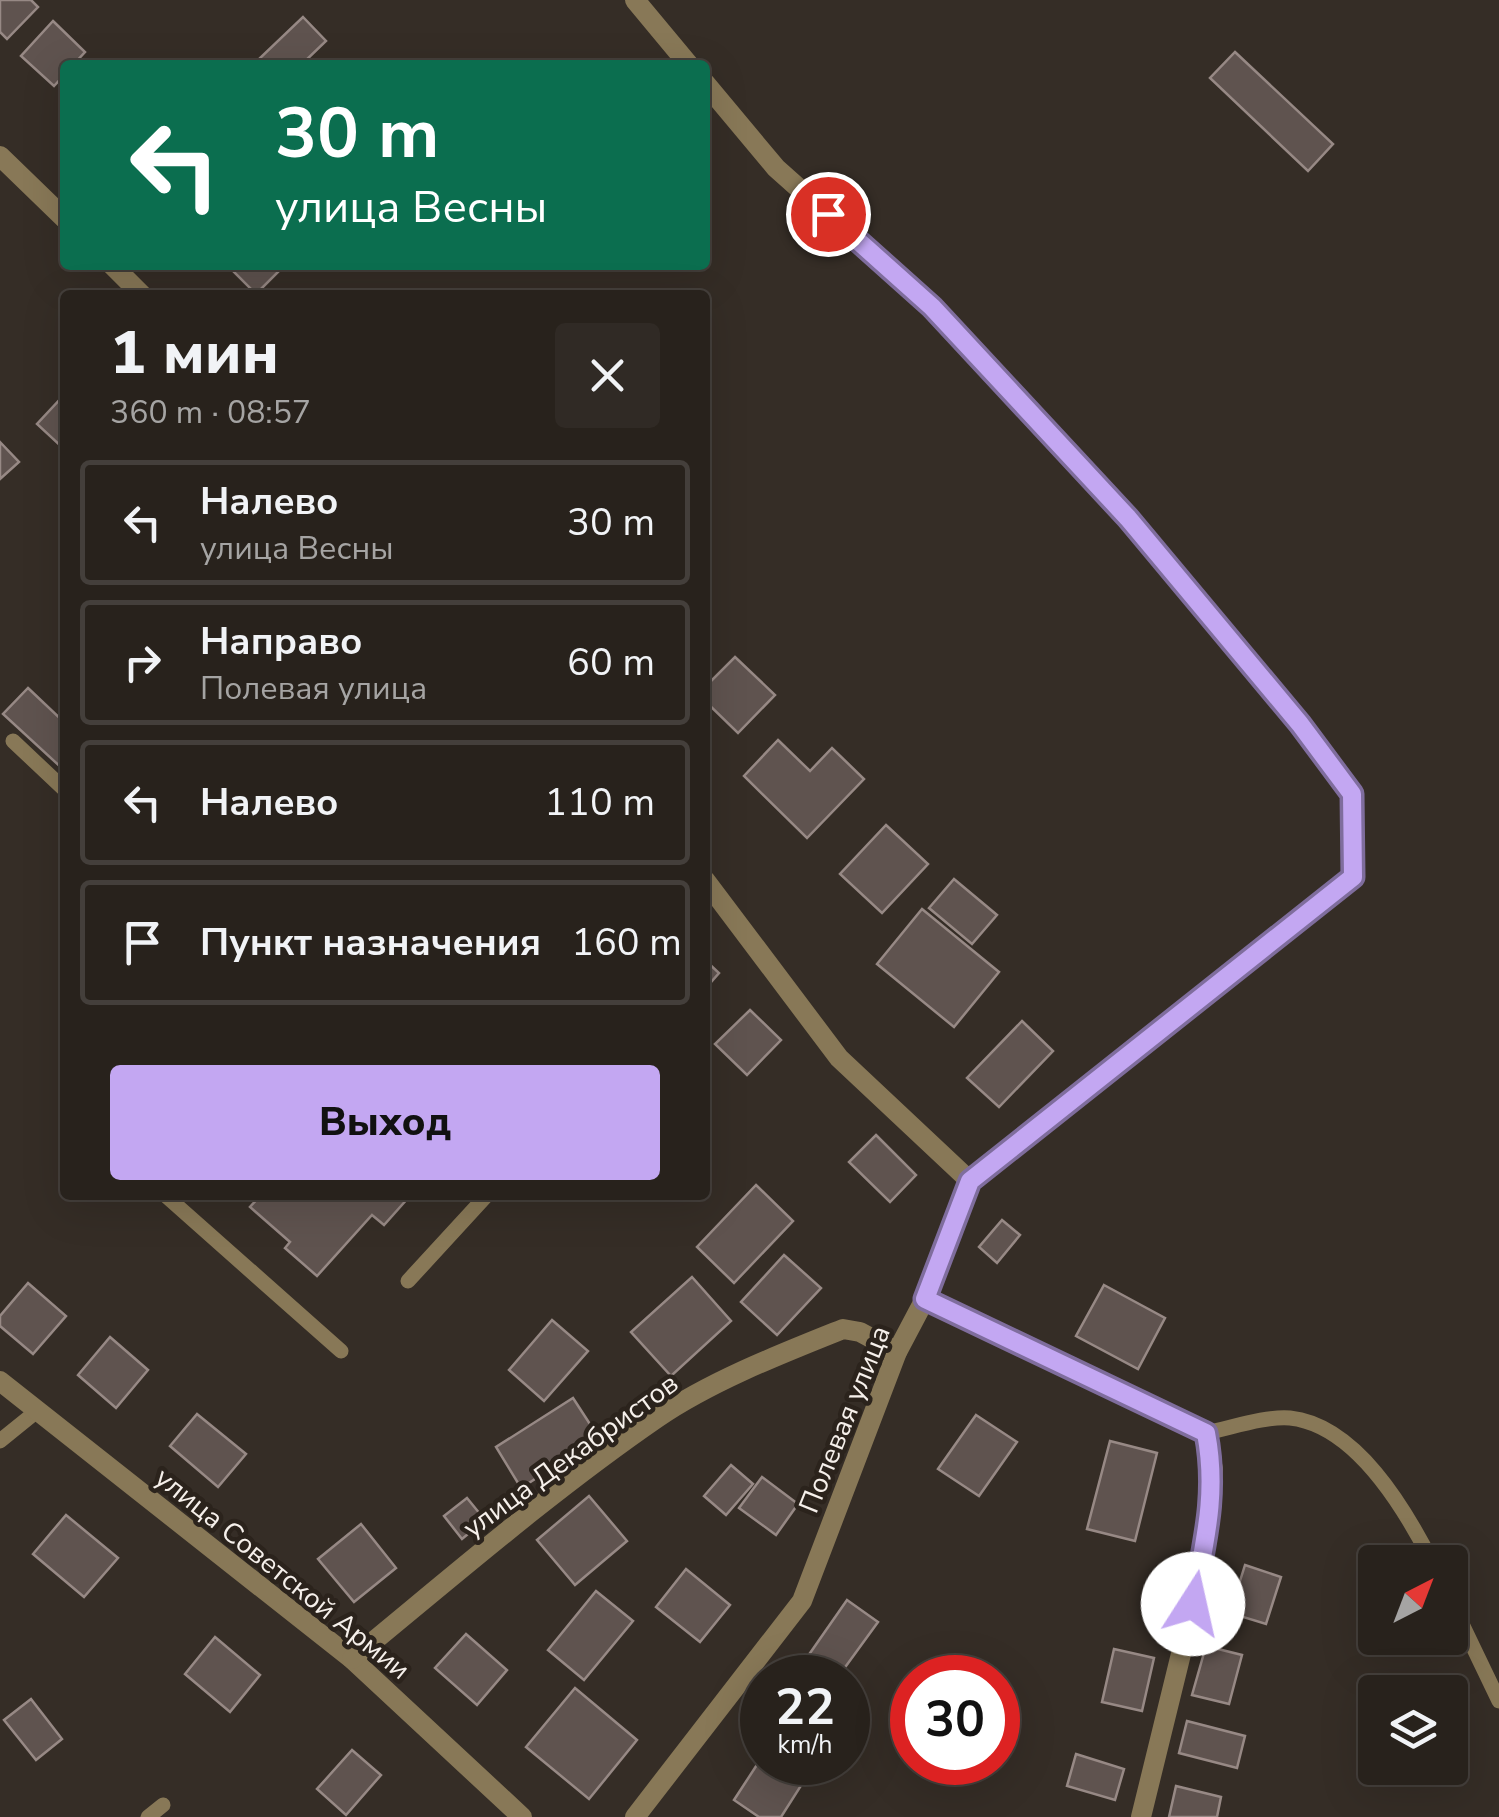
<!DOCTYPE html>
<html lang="ru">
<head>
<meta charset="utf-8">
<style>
  :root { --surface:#28221c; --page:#302a25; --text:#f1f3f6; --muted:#a5a4a3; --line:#443f3b; --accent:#c3a7f2 }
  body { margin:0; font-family:"Nunito Sans",sans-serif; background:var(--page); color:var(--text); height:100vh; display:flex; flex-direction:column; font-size:38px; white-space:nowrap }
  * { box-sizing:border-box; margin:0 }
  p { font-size:32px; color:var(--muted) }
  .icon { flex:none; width:55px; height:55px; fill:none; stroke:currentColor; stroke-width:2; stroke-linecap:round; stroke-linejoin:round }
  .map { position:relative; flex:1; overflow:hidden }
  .drawer { position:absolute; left:60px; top:290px; width:650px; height:910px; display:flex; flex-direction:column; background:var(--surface); border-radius:10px; box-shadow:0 10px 40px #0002,0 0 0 2px var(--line) }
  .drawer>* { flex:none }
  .top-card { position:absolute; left:60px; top:60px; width:650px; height:210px; border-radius:10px; box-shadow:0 10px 40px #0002,0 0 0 2px var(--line); background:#0b6e4f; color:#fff; overflow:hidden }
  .needle { width:65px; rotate:42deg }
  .controls { position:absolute; left:1358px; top:1545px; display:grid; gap:20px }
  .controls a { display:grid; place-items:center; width:110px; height:110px; border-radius:10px; background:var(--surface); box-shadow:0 10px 40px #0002,0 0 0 2px var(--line); font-size:50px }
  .speed { position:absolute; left:740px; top:1655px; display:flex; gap:20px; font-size:50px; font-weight:700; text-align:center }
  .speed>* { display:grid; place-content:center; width:130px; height:130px; border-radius:50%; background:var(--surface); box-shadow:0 10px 40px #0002,0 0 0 2px var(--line); line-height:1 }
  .speed small { font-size:25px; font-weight:400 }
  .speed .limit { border:15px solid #d22; background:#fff; color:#111 }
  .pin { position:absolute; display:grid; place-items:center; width:85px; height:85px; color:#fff; margin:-42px; border:5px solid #fff; border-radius:50%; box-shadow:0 2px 10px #0007 }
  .me { position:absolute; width:110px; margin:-55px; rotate:10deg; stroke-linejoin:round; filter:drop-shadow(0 0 8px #0008) }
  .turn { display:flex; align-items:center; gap:35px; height:210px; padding:0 50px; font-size:45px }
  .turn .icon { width:130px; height:130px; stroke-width:2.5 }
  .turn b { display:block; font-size:70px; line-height:85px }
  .round { display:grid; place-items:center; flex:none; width:105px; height:105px; border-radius:10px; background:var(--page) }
  .head { display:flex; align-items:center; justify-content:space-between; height:170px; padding:0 50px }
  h1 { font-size:60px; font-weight:800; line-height:75px }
  .cta { display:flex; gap:20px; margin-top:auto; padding:20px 50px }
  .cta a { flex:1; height:115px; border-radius:10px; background:var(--accent); color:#111; font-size:40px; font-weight:800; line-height:115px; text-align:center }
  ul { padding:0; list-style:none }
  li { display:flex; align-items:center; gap:30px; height:125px; margin:0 20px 15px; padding:0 30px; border:5px solid var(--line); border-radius:10px }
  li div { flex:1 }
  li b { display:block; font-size:38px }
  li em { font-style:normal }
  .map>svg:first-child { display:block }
</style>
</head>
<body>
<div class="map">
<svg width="1499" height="1817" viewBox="0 0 1499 1817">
  <rect width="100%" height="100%" fill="#352d26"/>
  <g fill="#5f534f" stroke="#978985" stroke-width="2.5">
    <polygon points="0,0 31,0 38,7 7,39 0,32"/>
    <polygon points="303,17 326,41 301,65 265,65 259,59"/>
    <polygon points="53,21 85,52 73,65 65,65 65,74 54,86 21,56"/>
    <polygon points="1235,52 1333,144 1308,171 1210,78"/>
    <polygon points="227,265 285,265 256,294"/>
    <polygon points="65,394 65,450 37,424"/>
    <polygon points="0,442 19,462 0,479"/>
    <polygon points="735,657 775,695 738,733 705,701 705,687"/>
    <polygon points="28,688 65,723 65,771 3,714"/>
    <polygon points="778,740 810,771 832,748 864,779 807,838 744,776"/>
    <polygon points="886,825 928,864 882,913 840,874"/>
    <polygon points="954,879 997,915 972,944 929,908"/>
    <polygon points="922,909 999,972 954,1027 877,964"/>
    <polygon points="705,960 719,973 705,989"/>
    <polygon points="750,1010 781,1040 747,1075 715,1044"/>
    <polygon points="1022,1021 1053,1051 999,1107 967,1078"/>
    <polygon points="876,1135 916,1175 890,1202 849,1162"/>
    <polygon points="756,1185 793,1221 734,1283 697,1247"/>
    <polygon points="261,1195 406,1195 409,1197 384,1225 372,1215 317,1276 285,1248 290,1242 250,1207"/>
    <polygon points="1002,1220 1020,1235 997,1263 979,1247"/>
    <polygon points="784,1255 821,1288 777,1335 741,1302"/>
    <polygon points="692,1277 731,1321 671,1376 631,1332"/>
    <polygon points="28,1283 66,1316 33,1354 0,1326 0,1316"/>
    <polygon points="1104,1285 1165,1318 1138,1369 1076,1336"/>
    <polygon points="552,1320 588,1351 544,1401 509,1370"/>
    <polygon points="110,1337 148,1370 116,1408 78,1375"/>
    <polygon points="573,1398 599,1438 521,1488 496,1447"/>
    <polygon points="197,1414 246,1454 218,1487 170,1446"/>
    <polygon points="976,1415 1017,1442 979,1496 938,1469"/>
    <polygon points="1110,1441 1157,1453 1135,1541 1087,1529"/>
    <polygon points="731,1465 753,1484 726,1515 704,1496"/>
    <polygon points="762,1477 798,1504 776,1535 739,1508"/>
    <polygon points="589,1496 627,1541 575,1585 537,1540"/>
    <polygon points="467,1498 485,1520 462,1539 444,1516"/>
    <polygon points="66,1515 118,1558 84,1597 33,1554"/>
    <polygon points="361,1524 396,1568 354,1602 318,1559"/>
    <polygon points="1245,1565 1281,1577 1266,1624 1230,1613"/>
    <polygon points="686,1569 730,1605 700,1642 656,1607"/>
    <polygon points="596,1591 633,1621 584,1680 548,1650"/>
    <polygon points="847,1600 878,1622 838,1677 808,1656"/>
    <polygon points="466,1634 507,1670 477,1705 435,1668"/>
    <polygon points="215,1637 260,1675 230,1712 185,1674"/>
    <polygon points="1206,1646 1242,1655 1229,1704 1192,1695"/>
    <polygon points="1114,1649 1154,1658 1142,1711 1102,1702"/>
    <polygon points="575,1688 637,1740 589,1799 526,1747"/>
    <polygon points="31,1699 62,1739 36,1760 4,1720"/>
    <polygon points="1187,1721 1245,1736 1237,1768 1179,1753"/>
    <polygon points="352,1750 381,1775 346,1815 317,1789"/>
    <polygon points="1076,1754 1124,1769 1115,1800 1067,1786"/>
    <polygon points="762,1757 762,1762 793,1762 809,1773 781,1817 759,1817 734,1800"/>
    <polygon points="1176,1786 1221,1797 1217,1817 1169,1817"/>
  </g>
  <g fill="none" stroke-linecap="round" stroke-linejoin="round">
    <g stroke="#887857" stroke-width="15">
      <polyline points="13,741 65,790"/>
      <polyline points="165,1195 341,1351"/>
      <polyline points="408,1281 487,1195"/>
      <path d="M1205 1433C1231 1428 1264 1416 1290 1418 1356 1425 1405 1509 1432 1562"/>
      <polyline points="0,1441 37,1411"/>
      <polyline points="1450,1599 1499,1701"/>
      <polyline points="148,1817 163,1805"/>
    </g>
    <g stroke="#887857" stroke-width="20">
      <polyline points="635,0 689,65"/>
      <polyline points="0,156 65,219"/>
      <polyline points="112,265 142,295"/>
      <polyline points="705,880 839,1058 970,1181"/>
      <polyline points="925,1299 1205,1433 1213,1469 1210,1510 1193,1605 1141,1817"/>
      <polyline points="0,1381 352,1659 522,1817"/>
      <path d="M352 1659C452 1577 551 1491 657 1418 711 1381 783 1353 843 1329L860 1332 897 1352"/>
      <polyline points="635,1817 802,1601 897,1352 925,1299 970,1181 1353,877 1353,794 1300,724 1128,519 932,307 776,168 705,83"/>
    </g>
  </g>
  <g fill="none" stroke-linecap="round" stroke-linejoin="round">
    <defs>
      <path id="route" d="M828 214 932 307 1128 518 1300 724 1352 794 1353 877 970 1181 925 1299 1206 1433C1218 1495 1204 1544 1193 1604"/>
    </defs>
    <use href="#route" stroke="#7f6d9d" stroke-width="25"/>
    <use href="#route" stroke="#c3a7f2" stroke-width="18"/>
  </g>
  <g text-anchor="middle" stroke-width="9" stroke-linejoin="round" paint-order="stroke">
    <g font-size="28" fill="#f6f0eb" stroke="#2b231c">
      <text transform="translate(844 1419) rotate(-68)" y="10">Полевая улица</text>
      <text transform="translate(570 1455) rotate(-36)" y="10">улица Декабристов</text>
      <text transform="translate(283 1573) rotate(39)" y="10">улица Советской Армии</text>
    </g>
  </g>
</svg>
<div class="controls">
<a><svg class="needle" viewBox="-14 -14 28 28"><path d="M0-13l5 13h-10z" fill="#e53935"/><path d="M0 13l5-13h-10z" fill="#a5a4a3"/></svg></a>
<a><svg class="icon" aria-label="layers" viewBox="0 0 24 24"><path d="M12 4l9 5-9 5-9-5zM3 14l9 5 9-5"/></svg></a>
</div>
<div class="speed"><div>22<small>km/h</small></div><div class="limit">30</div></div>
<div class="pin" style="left:828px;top:214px;background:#d93025"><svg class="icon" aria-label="arrive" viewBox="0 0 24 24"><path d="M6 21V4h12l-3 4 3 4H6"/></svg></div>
<svg class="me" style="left:1193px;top:1604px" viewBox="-20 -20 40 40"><circle r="19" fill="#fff"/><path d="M0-13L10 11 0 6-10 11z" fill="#c3a7f2"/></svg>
<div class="top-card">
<div class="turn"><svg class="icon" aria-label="left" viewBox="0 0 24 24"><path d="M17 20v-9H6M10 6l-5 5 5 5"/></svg><div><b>30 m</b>улица Весны</div></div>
</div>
<section class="drawer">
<div class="head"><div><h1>1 мин</h1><p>360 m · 08:57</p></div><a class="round"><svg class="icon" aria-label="close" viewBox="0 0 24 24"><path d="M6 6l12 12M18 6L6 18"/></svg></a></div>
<ul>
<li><svg class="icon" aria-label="left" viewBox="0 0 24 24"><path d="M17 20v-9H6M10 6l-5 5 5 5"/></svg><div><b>Налево</b><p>улица Весны</p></div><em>30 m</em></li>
<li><svg class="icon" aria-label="right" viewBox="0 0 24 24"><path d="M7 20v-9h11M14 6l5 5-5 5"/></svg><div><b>Направо</b><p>Полевая улица</p></div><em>60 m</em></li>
<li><svg class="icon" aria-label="left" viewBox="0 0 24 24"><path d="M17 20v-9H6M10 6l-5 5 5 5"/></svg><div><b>Налево</b></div><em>110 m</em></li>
<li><svg class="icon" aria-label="arrive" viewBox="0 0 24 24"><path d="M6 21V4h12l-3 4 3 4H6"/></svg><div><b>Пункт назначения</b></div><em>160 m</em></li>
</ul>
<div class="cta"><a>Выход</a></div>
</section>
</div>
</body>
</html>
